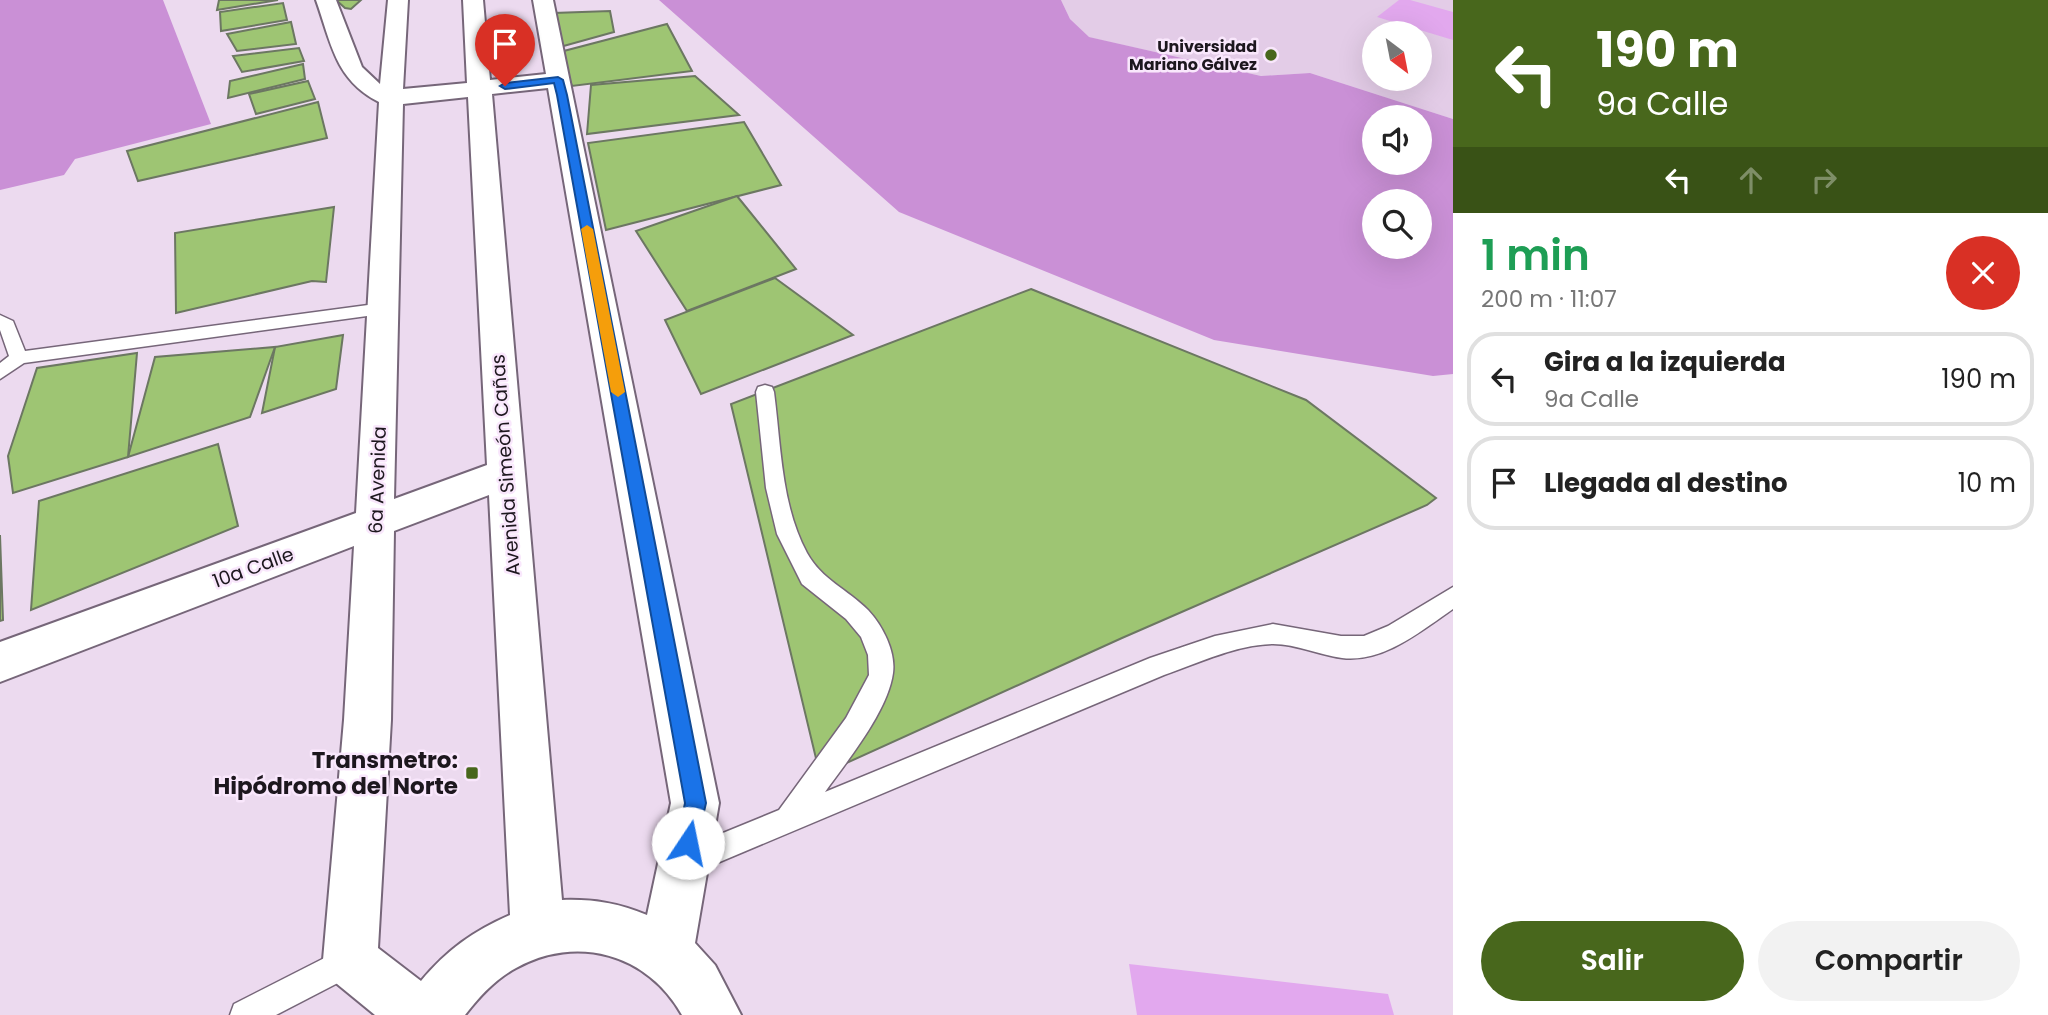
<!DOCTYPE html>
<html lang="es">
<head>
<meta charset="utf-8">
<style>
  :root { --surface:#fff; --page:#f2f2f2; --text:#222; --muted:#767676; --line:#e0e0e0; --accent:#48671c }
  body { margin:0; font-family:Poppins,sans-serif; background:var(--page); color:var(--text); height:100vh; display:flex; flex-direction:column; font-size:26px; white-space:nowrap }
  * { box-sizing:border-box; margin:0 }
  p { font-size:23px; color:var(--muted) }
  .icon { flex:none; width:38px; height:38px; fill:none; stroke:currentColor; stroke-width:2; stroke-linecap:round; stroke-linejoin:round }
  .map { position:relative; flex:1; overflow:hidden }
  .drawer { display:flex; flex-direction:column; background:var(--surface); width:595px }
  .drawer>* { flex:none }
  .hud { background:#48671c; color:#fff; overflow:hidden }
  .needle { width:46px; rotate:148deg }
  .buttons { position:absolute; left:1362px; top:21px; display:grid; gap:14px }
  .buttons a { display:grid; place-items:center; width:70px; height:70px; border-radius:50%; background:var(--surface); box-shadow:0 7px 28px #0002; font-size:35px }
  .pin { position:absolute; display:grid; place-items:center; width:60px; height:60px; color:#fff; margin:-72px -30px; border-radius:50% 50% 50% 0; rotate:-45deg; box-shadow:0 0 7px #0007 }
  .pin .icon { rotate:45deg }
  .me { position:absolute; width:77px; margin:-38px; rotate:11deg; stroke-linejoin:round; filter:drop-shadow(0 0 5px #0008) }
  .turn { display:flex; align-items:center; gap:24px; height:147px; padding:0 28px; font-size:32px }
  .turn .icon { width:91px; height:91px; stroke-width:2.5 }
  .turn b { display:block; font-size:49px; line-height:60px }
  .lanes { display:flex; align-items:center; height:66px; padding:0 28px; background:#0003; justify-content:center; gap:35px; direction:ltr }
  .lanes .off { opacity:.35 }
  .round { display:grid; place-items:center; flex:none; width:74px; height:74px; border-radius:37px; background:var(--page) }
  .headline { display:flex; align-items:center; justify-content:space-between; height:119px; padding:0 28px }
  h1 { font-size:42px; font-weight:600; line-height:52px; color:#1e9e55 }
  .action { display:flex; gap:14px; margin-top:auto; padding:14px 28px }
  .action a { flex:1; height:80px; border-radius:42px; background:var(--accent); color:#fff; font-size:28px; font-weight:600; line-height:80px; text-align:center }
  .action a+a { background:var(--page); color:var(--text) }
  ul { padding:0; list-style:none }
  li { display:flex; align-items:center; gap:21px; height:94px; margin:0 14px 10px; padding:0 14px; border:4px solid var(--line); border-radius:28px }
  li div { flex:1 }
  li b { display:block; font-size:26px }
  li em { font-style:normal }
  main { display:flex; flex:1; min-height:0 }
  .map>svg:first-child { display:block }
</style>
</head>
<body>
<main>
<div class="map">
<svg width="1453" height="1015" viewBox="0 0 1453 1015">
  <rect width="100%" height="100%" fill="#ecdaef"/>
  <path fill="#e3cce7" fill-rule="evenodd" d="M1061 0H1453V119L1310 73 1261 76 1088 37 1070 19ZM1374 33H1419V79H1374Z"/>
  <g fill="#e2a8ee">
    <polygon points="1399,0 1410,0 1453,12 1453,40 1377,17"/>
    <polygon points="1129,964 1388,994 1394,1015 1137,1015"/>
  </g>
  <g fill="#ca90d6" fill-rule="evenodd">
    <polygon points="0,0 163,0 211,124 75,159 64,175 0,190"/>
    <path d="M659 0H1061L1070 19 1089 37 1261 76 1310 73 1453 119V374L1433 376 1214 340 899 212ZM1419 117V163H1374V117ZM1419 201V247H1374V201Z"/>
  </g>
  <g fill="#9ec573" stroke="#6c7762" stroke-width="2">
    <polygon points="219,0 278,0 217,10"/>
    <polygon points="336,0 361,0 351,9 345,8"/>
    <polygon points="283,3 287,20 221,31 220,12"/>
    <polygon points="610,11 614,32 560,47 554,13"/>
    <polygon points="291,22 296,44 237,51 227,34"/>
    <polygon points="667,24 692,71 572,86 560,52"/>
    <polygon points="299,48 304,61 242,72 233,56"/>
    <polygon points="303,64 305,79 228,98 230,81"/>
    <polygon points="695,76 739,115 587,134 591,85"/>
    <polygon points="308,81 315,99 256,114 249,94"/>
    <polygon points="318,102 327,138 138,181 127,151"/>
    <polygon points="744,122 781,185 606,230 588,143"/>
    <polygon points="737,196 796,269 687,311 636,231"/>
    <polygon points="334,207 326,282 312,281 176,313 175,233"/>
    <polygon points="775,278 853,335 701,394 665,320"/>
    <polygon points="1031,289 1306,400 1436,498 1427,505 1122,638 820,775 731,404"/>
    <polygon points="343,335 336,389 262,413 275,347"/>
    <polygon points="275,347 250,417 128,457 155,357"/>
    <polygon points="137,353 128,457 13,493 8,456 37,368"/>
    <polygon points="218,444 238,526 31,610 39,501"/>
    <polygon points="0,535 3,620 0,621"/>
  </g>
  <g fill="none" stroke-linecap="round" stroke-linejoin="round">
    <defs>
      <g id="lane">
        <polygon points="383,303 392,309 389,313 24,363 0,379 0,363 9,356 0,330 0,315 13,321 25,351"/>
        <path d="M765 385 772 387 774 392C781 445 781 505 807 553 822 580 847 589 868 610 882 625 896 651 893 673 888 711 848 760 825 792L1150 658 1215 636 1273 624 1341 636H1364L1388 626 1453 587V609C1421 631 1383 663 1342 658 1319 655 1297 644 1273 644 1235 645 1199 663 1164 675L684 877 674 873 670 863 674 853 779 810 846 718 869 675 868 655 861 637 846 619 802 584 777 534 766 488 756 392 758 387Z"/>
        <polygon points="350,945 361,949 365,960 361,971 276,1015 230,1015 234,1004"/>
      </g>
      <path id="street" d="M316 0H336L362 67 380 84 388 0H408L403 89 467 83 463 0H483L490 80 546 74 533 0H553L719 803 695 943 715 965 741 1015H682C648 954 577 934 516 968 495 979 479 997 465 1015H375L331 979 323 960 344 720 354 546 0 682V642L356 513 379 102C335 80 331 42 316 0ZM548 88 671 803 647 915C618 903 593 899 562 900L492 94ZM468 97 487 465 394 499 403 104ZM489 495 510 915C473 931 447 950 421 981L378 948 391 720 394 531Z"/>
    </defs>
    <use href="#lane" stroke="#766679" stroke-width="3"/>
    <use href="#street" stroke="#766679" stroke-width="4"/>
    <use href="#lane" fill="#fff" fill-rule="evenodd"/>
    <use href="#street" fill="#fff" fill-rule="evenodd"/>
  </g>
  <polygon fill="#1a73e8" stroke="#114b97" stroke-width="2" points="558,77 563,80 567,95 706,803 695,851 688,854 680,851 677,843 685,803 557,95 554,83 505,89 500,86 505,83"/>
  <polygon fill="#f59e0b" points="587,225 593,229 625,392 618,397 611,392 581,229"/>
  <g fill="#48671c" stroke="#f9e7fc" stroke-width="2.5">
    <circle cx="1271" cy="55" r="7"/>
    <rect x="465" y="766" width="14" height="14" rx="3.5"/>
  </g>
  <g text-anchor="middle" stroke-width="5" stroke-linejoin="round" paint-order="stroke">
    <g font-size="16" font-weight="bold" fill="#1d171e" stroke="#f9e7fc" text-anchor="end">
      <text x="1257" y="52">Universidad<tspan x="1257" dy="18">Mariano Gálvez</tspan></text>
    </g>
    <g font-size="19" fill="#1d171e" stroke="#f9e7fc">
      <text transform="translate(505 465) rotate(-94)" y="7">Avenida Simeón Cañas</text>
      <text transform="translate(377 480) rotate(-88)" y="7">6a Avenida</text>
      <text transform="translate(253 567) rotate(-20)" y="7">10a Calle</text>
    </g>
    <g font-size="23" font-weight="bold" fill="#1d171e" stroke="#f9e7fc" text-anchor="end">
      <text x="458" y="768">Transmetro:<tspan x="458" dy="26">Hipódromo del Norte</tspan></text>
    </g>
  </g>
</svg>
<div class="buttons">
<a><svg class="needle" viewBox="-14 -14 28 28"><path d="M0-13l5 13h-10z" fill="#e53935"/><path d="M0 13l5-13h-10z" fill="#767676"/></svg></a>
<a><svg class="icon" aria-label="sound" viewBox="0 0 24 24"><path d="M4 9h4l5-4v14l-5-4H4zM17 9q2 3 0 6"/></svg></a>
<a><svg class="icon" aria-label="search" viewBox="0 0 24 24"><circle cx="10" cy="10" r="6"/><path d="M15 15l6 6"/></svg></a>
</div>
<div class="pin" style="left:505px;top:86px;background:#d93025"><svg class="icon" aria-label="arrive" viewBox="0 0 24 24"><path d="M6 21V4h12l-3 4 3 4H6"/></svg></div>
<svg class="me" style="left:688px;top:843px" viewBox="-20 -20 40 40"><circle r="19" fill="#fff"/><path d="M0-13L10 11 0 6-10 11z" fill="#1a73e8"/></svg>
</div>
<section class="drawer">
<div class="hud">
<div class="turn"><svg class="icon" aria-label="left" viewBox="0 0 24 24"><path d="M17 20v-9H6M10 6l-5 5 5 5"/></svg><div><b>190 m</b>9a Calle</div></div>
<div class="lanes"><svg class="icon" aria-label="left" viewBox="0 0 24 24"><path d="M17 20v-9H6M10 6l-5 5 5 5"/></svg><svg class="icon off" aria-label="ahead" viewBox="0 0 24 24"><path d="M12 20V5M6 11l6-6 6 6"/></svg><svg class="icon off" aria-label="right" viewBox="0 0 24 24"><path d="M7 20v-9h11M14 6l5 5-5 5"/></svg></div>
</div>
<div class="headline"><div><h1>1 min</h1><p>200 m · 11:07</p></div><a class="round" style="background:#d93025;color:#fff"><svg class="icon" aria-label="close" viewBox="0 0 24 24"><path d="M6 6l12 12M18 6L6 18"/></svg></a></div>
<ul>
<li><svg class="icon" aria-label="left" viewBox="0 0 24 24"><path d="M17 20v-9H6M10 6l-5 5 5 5"/></svg><div><b>Gira a la izquierda</b><p>9a Calle</p></div><em>190 m</em></li>
<li><svg class="icon" aria-label="arrive" viewBox="0 0 24 24"><path d="M6 21V4h12l-3 4 3 4H6"/></svg><div><b>Llegada al destino</b></div><em>10 m</em></li>
</ul>
<div class="action"><a>Salir</a><a>Compartir</a></div>
</section>
</main>
</body>
</html>
